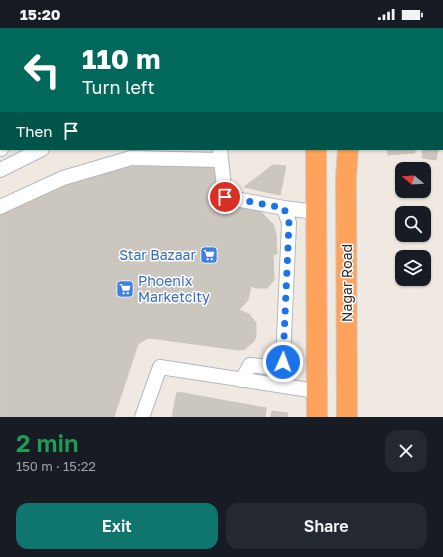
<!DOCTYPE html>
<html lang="en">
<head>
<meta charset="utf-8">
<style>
  :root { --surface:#171b24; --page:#242831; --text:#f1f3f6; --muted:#9ea1a6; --accent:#0f766e }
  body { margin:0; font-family:"Golos Text",sans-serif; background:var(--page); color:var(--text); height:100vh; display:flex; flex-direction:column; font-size:15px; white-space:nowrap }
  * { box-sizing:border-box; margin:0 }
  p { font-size:13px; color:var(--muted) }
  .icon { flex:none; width:22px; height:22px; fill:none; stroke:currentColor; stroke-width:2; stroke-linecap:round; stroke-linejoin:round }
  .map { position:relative; height:389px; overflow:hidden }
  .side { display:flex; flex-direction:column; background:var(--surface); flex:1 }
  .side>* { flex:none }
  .guide { position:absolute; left:0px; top:0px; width:443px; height:122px; box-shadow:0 1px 3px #0004; background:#00695c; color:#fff; overflow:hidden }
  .needle { width:26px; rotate:288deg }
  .tools { position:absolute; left:395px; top:134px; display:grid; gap:8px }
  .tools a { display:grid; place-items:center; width:36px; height:36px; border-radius:8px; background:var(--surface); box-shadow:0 1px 3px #0004; font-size:20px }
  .pin { position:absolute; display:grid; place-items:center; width:34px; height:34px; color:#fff; margin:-17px; border:2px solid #fff; border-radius:50%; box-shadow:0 1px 4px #0007 }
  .me { position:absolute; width:44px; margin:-22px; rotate:2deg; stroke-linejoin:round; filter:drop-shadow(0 0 3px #0008) }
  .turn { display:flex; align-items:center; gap:14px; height:84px; padding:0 16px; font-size:18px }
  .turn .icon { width:52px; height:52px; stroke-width:2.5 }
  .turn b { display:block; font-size:28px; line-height:34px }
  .then { display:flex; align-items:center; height:38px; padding:0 16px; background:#0003; gap:8px; font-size:15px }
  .round { display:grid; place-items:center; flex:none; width:42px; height:42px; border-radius:12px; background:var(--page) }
  .summary { display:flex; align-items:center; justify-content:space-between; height:68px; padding:0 16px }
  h1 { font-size:24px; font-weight:600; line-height:30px; color:#1e9e55 }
  .primary-button { display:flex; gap:8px; margin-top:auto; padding:8px 16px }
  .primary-button a { flex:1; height:46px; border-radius:12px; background:var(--accent); color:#fff; font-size:16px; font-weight:600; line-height:46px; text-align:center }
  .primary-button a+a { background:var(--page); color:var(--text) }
  .status { display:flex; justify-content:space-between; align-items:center; height:28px; padding:0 20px; background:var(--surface); direction:ltr }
  .status svg { height:11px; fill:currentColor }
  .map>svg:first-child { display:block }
</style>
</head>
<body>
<div class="status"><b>15:20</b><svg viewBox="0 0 49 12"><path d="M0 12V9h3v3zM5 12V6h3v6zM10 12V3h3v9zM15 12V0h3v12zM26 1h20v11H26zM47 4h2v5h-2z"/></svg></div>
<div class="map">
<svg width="443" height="389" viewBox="0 0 443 389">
  <rect width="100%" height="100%" fill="#efe9e1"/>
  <g fill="#cbc7bf" stroke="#cbc5ba">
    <polygon points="53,0 111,0 110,1"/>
    <polygon points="387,121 415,121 415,125 388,127"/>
    <polygon points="423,121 438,121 436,132 422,130"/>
    <polygon points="130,136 219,138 211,175 255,182 261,184 273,196 276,206 277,226 273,227 274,252 267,260 256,260 251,258 248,272 239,282 249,286 256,295 256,308 254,313 245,321 238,322 150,310 146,311 138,316 114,389 0,389 0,183 52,157"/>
    <polygon points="273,137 286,138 280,167 244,159"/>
    <polygon points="177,364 266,380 265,389 172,389"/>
    <polygon points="272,383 288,385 287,389 271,389"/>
  </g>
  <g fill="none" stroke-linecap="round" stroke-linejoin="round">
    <defs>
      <g id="minor">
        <polyline points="13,1 13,0"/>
        <polyline points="280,1 281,0"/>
        <polyline points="330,1 330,0"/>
        <polyline points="342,1 342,0"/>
        <polyline points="0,14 1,14"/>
        <polyline points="0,28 1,28"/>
        <polyline points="0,48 1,48"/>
        <polyline points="442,61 443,61"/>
        <polyline points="0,121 1,121"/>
        <polyline points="220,121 225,169 284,180 289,195 283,333 280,340 250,337 242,352"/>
        <polyline points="0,142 42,121"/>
        <polyline points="0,179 63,150 131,130 220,132"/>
        <polyline points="284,180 316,184"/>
        <polyline points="142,389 160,339 316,363"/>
      </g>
      <g id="highway">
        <polyline points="319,1 319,0"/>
        <polyline points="354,1 354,0"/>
        <polyline points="316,121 317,389"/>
        <polyline points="347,389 346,150 348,121"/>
      </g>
    </defs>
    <use href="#minor" stroke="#b4b7c1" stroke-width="16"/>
    <use href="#highway" stroke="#c9c9c9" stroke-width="22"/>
    <use href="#minor" stroke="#fff" stroke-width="14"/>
    <use href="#highway" stroke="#ffa35c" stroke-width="20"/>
  </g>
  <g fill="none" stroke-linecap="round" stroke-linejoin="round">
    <polyline stroke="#1a73e8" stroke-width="7" stroke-dasharray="0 12.6" points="225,169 284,180 289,195 283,334"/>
  </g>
  <defs>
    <symbol id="supermarket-square" viewBox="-11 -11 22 22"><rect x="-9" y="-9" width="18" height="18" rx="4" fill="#3f7fe0" stroke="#fff"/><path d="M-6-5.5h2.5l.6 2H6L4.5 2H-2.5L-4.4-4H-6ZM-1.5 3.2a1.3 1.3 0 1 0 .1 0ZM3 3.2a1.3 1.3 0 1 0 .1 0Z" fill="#fff"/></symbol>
  </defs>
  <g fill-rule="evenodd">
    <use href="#supermarket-square" x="199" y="217" width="20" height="20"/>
    <use href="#supermarket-square" x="115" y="251" width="20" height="20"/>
  </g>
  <g text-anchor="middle" stroke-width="3" stroke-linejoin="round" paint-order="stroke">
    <g font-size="14" fill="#366cbe" stroke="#fff" text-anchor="end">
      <text x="196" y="232">Star Bazaar</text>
      <text x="138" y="258" text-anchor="start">Phoenix<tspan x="138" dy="16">Marketcity</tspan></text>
    </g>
    <g font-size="14" fill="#2e2e2e" stroke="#fff">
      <text transform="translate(347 255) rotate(-90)" y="5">Nagar Road</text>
    </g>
  </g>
</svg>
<div class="tools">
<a><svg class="needle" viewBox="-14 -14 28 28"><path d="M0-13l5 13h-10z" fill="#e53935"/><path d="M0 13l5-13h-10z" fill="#9ea1a6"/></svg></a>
<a><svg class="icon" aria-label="search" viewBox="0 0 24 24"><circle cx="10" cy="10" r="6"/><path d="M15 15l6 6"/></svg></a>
<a><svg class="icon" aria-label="layers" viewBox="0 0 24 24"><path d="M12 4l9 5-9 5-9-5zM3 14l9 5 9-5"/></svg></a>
</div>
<div class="pin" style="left:225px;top:169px;background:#d93025"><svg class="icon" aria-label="arrive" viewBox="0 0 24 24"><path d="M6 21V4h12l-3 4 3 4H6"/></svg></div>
<svg class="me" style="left:283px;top:334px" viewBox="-20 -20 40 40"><circle r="17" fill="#1a73e8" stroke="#fff" stroke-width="3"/><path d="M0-11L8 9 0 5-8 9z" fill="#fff"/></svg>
<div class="guide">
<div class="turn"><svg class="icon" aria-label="left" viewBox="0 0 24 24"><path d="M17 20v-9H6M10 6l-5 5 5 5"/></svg><div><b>110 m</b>Turn left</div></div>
<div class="then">Then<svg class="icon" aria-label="arrive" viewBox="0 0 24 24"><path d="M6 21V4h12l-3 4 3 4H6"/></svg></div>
</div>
</div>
<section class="side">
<div class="summary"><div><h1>2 min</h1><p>150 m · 15:22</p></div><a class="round"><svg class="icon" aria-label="close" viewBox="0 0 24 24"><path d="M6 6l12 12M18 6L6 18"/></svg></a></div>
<div class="primary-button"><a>Exit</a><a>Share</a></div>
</section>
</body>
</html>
